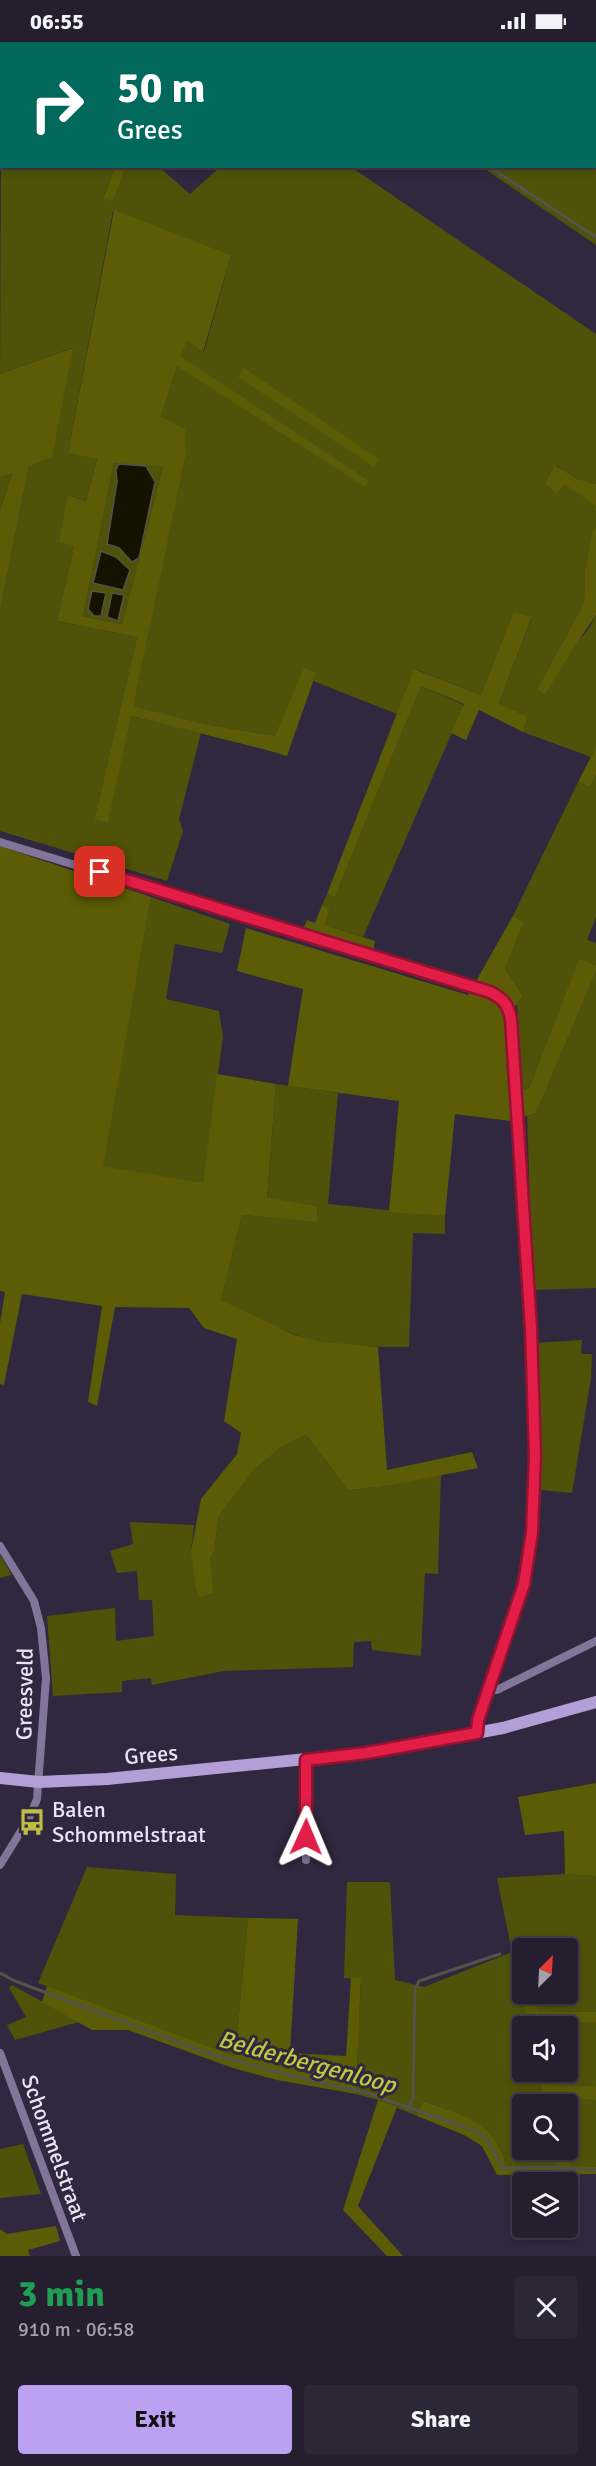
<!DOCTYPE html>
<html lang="en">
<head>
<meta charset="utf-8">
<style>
  :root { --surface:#241e2e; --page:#2c2736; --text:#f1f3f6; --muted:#a3a2aa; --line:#413c4a; --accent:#bca0f2 }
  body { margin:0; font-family:Signika,sans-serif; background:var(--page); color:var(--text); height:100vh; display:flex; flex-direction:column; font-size:22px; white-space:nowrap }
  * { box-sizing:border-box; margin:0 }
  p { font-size:20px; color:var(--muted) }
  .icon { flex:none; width:33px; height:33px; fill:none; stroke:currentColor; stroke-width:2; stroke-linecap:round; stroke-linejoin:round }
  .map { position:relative; height:2214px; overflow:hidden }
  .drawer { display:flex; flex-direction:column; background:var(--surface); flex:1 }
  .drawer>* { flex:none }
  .top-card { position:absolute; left:0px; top:0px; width:597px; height:126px; box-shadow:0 3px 9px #0003,0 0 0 2px var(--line); background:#00695c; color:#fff; overflow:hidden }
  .needle { width:39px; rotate:24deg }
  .buttons { position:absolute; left:512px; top:1896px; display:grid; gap:12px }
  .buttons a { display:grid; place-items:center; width:66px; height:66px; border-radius:6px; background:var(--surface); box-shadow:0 3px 9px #0003,0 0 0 2px var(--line); font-size:30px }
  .pin { position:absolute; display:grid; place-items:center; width:51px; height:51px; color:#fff; margin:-26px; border-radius:12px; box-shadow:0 3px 9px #0006 }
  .me { position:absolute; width:66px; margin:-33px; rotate:1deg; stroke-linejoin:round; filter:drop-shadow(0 0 4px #0008) }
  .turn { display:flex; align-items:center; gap:21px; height:126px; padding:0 18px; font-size:27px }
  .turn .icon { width:78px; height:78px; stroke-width:2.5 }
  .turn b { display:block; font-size:42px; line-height:51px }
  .round { display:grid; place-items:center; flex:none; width:63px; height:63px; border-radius:6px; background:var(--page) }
  .headline { display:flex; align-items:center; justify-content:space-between; height:102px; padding:0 18px }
  h1 { font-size:36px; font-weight:700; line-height:45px; color:#1e9e55 }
  .button { display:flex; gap:12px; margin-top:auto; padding:12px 18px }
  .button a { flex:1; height:69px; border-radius:6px; background:var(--accent); color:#111; font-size:24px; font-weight:700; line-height:69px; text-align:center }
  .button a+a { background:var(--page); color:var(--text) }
  .status { display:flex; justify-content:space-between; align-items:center; height:42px; padding:0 30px; background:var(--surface); direction:ltr }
  .status svg { height:16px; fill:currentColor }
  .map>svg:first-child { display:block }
</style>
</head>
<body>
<div class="status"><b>06:55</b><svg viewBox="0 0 49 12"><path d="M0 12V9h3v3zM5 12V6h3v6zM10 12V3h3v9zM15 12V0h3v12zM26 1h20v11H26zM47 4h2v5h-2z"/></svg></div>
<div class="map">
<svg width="596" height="2214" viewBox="0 0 596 2214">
  <rect width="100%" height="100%" fill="#30283e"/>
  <g fill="#50520a">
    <polygon points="223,0 397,0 224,2"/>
    <polygon points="596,33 596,203 482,125 596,124"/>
    <polygon points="1,113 2,124 115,125 103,155 113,160 126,125 159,125 190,152 220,125 351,125 596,292 596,442 578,437 556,423 565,441 596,465 596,485 592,488 585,528 584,561 537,647 590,585 596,573 596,705 591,715 523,690 528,675 499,661 532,576 513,570 481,653 415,627 397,672 313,639 316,631 275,694 205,682 132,664 186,413 161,375 177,323 365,444 368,439 181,314 186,297 204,310 231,213 113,169 68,411 97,416 86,459 69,453 74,504 57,579 137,595 94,778 108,779 130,674 201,691 179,777 183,789 167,839 0,789 0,569 29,424 72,306 0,332"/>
    <polygon points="114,421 163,425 122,582 83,574"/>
    <polygon points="12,430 0,469 0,435"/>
    <polygon points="421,644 464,663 363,895 325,883 330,867 322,863 327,852 335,855"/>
    <polygon points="596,733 596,875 587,898 596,901 596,923 579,918 529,1046 523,1048 517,962 523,954 505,927 524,880 513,874 578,740 590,745"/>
    <polygon points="151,855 230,882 222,911 175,902 166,957 219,969 223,995 203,1142 102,1124"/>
    <polygon points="596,930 596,1246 533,1248 527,1074 536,1071"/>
    <path d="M276 1042 338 1051 328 1162 445 1174V1192L413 1191 409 1305C371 1305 329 1305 293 1292 268 1283 245 1270 221 1258L242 1173 317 1179 318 1164 267 1157Z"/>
    <polygon points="582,1298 581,1312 592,1312 591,1336 572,1451 540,1448 535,1301"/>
    <polygon points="306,1393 348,1448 387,1444 441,1432 438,1532 425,1531 421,1614 372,1608 371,1599 354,1600 353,1625 224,1629 152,1643 151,1636 122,1639 122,1650 53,1654 47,1574 115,1566 116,1599 154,1594 152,1558 139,1558 137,1529 117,1531 110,1509 133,1502 130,1480 194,1483 191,1509 210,1518 214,1509 219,1474 254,1428 281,1405"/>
    <polygon points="0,1513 12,1533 0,1536"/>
    <polygon points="87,1825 176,1832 175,1873 248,1876 235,2014 38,1941"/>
    <path d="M565 1832 596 1834V1970L538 1969 534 1952H567V1906H522L512 1911 528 1984H522V2030H538L545 2062H522V2108H554L558 2125 506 2124C499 2082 457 2071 423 2059L417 2074 378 2058 356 2052 361 1937 344 1936 347 1840H390L395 1938 424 1945 512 1910 497 1836Z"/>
    <polygon points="12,1943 79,1980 15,1998 7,1983 26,1975 9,1946"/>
    <polygon points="538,1978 596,1981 596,2044 553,2043 550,2030 567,2030 567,1984 540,1984"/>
    <polygon points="560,2057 596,2058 596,2125 570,2123 567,2104 567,2062 561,2062"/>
    <polygon points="23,2102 41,2152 0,2156 0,2107"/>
  </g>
  <g fill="#5b5c05" fill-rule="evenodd">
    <polygon points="115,125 126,125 113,160 103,156"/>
    <path d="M114 168 231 213 203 310 187 298 181 314 369 439 365 445 177 324 161 375 185 387 186 413 133 664 205 682 275 694 304 626 316 631 287 714 263 707 131 674 108 780 94 778 137 595 57 579 74 504 59 500 68 453 86 459 97 417 68 411ZM114 421 163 425 122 582 83 574Z"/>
    <polygon points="73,306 52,415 29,424 0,569 0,469 12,431 0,435 0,332"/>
    <polygon points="244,326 379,417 374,425 238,335"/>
    <polygon points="555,423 578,437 596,442 596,465 565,442 557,451 545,442"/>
    <polygon points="596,485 596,573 574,605 545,653 537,647 584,561 585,528 592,488"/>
    <polygon points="513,570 532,575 499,661 528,675 523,690 479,668 466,698 451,691 464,662 421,644 335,855 327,852 414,627 481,653"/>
    <polygon points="596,705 596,733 590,745 578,740"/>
    <polygon points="0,804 151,855 103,1124 203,1141 217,1032 276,1042 267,1156 318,1164 317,1180 242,1173 221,1258 294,1293 324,1300 378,1305 387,1428 472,1410 478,1426 387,1444 348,1448 306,1393 281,1405 254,1428 219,1474 214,1509 210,1518 213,1551 200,1555 196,1547 191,1509 201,1457 237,1412 241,1391 224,1379 237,1297 204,1286 189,1266 115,1265 97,1364 88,1360 102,1264 22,1252 4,1343 0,1342 0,1281 5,1250 0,1249"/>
    <polygon points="322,863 330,867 325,883 375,899 373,909 303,887 307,878 315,881"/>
    <polygon points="513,874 524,880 505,927 523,954 507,975 513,1051 529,1046 579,917 596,923 596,930 536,1071 511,1079 455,1072 445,1174 389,1170 399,1059 288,1044 303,947 237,929 246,886 468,953"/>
    <polygon points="596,1741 596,1834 565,1832 564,1789 525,1793 518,1755"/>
    <polygon points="248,1876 298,1877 290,2011 346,2014 351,1935 361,1936 356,2052 277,2038 233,2026 128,1988 92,1988 42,1960 47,1944 235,2014"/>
    <polygon points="522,1908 522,1952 534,1952 538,1969 596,1970 596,1981 539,1978 540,1984 528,1984 512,1910"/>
    <polygon points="538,2030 550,2030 553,2043 596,2044 596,2058 560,2057 560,2062 545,2062"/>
    <polygon points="378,2058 397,2065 358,2164 403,2214 387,2214 343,2168"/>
    <path d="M423 2059C460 2072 497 2080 506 2124L557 2125 554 2108H567V2104L570 2123 596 2125V2132L497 2133 482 2104 464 2093 417 2074Z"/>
    <polygon points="56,2184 60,2199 28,2208 30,2214 0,2214 0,2187 7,2192"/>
  </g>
  <g fill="#131300" stroke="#545249" stroke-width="1.5">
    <polygon points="119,422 146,424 155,440 139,516 132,520 119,506 107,502 117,440 116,428"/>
    <polygon points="101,509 116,515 130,528 123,548 93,541"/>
    <polygon points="92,549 106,551 101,574 94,574 88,567"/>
    <polygon points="112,551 124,553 118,579 107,575"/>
  </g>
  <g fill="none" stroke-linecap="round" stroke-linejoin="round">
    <g stroke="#545249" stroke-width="3">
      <polyline points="314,0 315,2"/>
      <polyline points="488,124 596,195"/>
      <polyline points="0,1931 15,1939 207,2011 288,2033 364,2050 476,2089 486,2096 503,2126 547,2125 596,2128"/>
      <polyline points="407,2067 413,2057 415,1947 419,1939 500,1912"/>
    </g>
    <g stroke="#827599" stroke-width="8">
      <polyline points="0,800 491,950 502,956 509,965 518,1065 531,1287 535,1414 533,1475 532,1506 524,1542 478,1678 477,1691"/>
      <polyline points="0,1504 34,1559 41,1586 46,1636 37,1757 29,1776 0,1823"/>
      <polyline points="489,1648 497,1648 596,1599"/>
      <polyline points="306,1818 306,1718"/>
      <polyline points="0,2011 76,2214"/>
    </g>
    <g stroke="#b39ed7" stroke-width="12">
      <polyline points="115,2 116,0"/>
      <polyline points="0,92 2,91"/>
      <polyline points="0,1736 39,1740 107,1737 366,1711 503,1686 596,1660"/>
    </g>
  </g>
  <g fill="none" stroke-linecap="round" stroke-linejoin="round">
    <defs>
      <path id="route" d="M100 830 490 950C504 957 508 963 511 977L531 1287 535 1414 532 1490 524 1542 478 1678 477 1691 366 1711 306 1718V1795"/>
    </defs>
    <use href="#route" stroke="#92132f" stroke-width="15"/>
    <use href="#route" stroke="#e11d48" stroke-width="10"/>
  </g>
  <defs>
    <symbol id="bus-bare" viewBox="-9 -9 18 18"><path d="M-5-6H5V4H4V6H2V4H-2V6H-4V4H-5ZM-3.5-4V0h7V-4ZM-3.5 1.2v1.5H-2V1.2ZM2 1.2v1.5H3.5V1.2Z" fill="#bcbf44" stroke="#30283e" stroke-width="2.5" paint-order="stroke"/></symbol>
  </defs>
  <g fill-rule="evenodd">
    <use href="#bus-bare" x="13" y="1761" width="38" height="38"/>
  </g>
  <g text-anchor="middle" stroke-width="6" stroke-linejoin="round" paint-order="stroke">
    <g font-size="22" fill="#eae5f4" stroke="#30283e">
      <text transform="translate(24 1652) rotate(-89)" y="8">Greesveld</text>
      <text transform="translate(151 1712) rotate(-5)" y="8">Grees</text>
      <text transform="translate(55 2106) rotate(70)" y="8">Schommelstraat</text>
    </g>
    <g font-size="22" fill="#eae5f4" stroke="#30283e" text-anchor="start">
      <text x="52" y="1775">Balen<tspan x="52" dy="25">Schommelstraat</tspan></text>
    </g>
    <g font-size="24" font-style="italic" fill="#c4c841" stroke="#30283e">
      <text transform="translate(307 2020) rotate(15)" y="8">Belderbergenloop</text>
    </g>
  </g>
</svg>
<div class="buttons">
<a><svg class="needle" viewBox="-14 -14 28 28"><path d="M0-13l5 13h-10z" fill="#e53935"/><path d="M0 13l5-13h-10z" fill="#a3a2aa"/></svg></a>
<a><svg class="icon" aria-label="sound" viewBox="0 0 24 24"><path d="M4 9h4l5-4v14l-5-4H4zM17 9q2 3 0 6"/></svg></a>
<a><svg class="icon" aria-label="search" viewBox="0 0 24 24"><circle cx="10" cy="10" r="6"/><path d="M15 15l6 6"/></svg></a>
<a><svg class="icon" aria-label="layers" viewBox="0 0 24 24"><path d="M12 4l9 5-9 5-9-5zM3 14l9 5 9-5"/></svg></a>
</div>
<div class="pin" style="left:100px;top:830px;background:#d93025"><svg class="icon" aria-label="arrive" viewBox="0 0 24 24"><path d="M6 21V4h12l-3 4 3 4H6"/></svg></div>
<svg class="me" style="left:306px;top:1795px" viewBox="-20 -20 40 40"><path d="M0-17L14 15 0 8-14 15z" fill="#e11d48" stroke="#fff" stroke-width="4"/></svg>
<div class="top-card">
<div class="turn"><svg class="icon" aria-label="right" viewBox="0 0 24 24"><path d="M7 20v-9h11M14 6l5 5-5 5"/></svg><div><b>50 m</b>Grees</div></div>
</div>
</div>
<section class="drawer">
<div class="headline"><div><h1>3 min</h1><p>910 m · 06:58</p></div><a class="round"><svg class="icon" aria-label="close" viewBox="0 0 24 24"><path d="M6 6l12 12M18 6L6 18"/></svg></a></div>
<div class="button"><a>Exit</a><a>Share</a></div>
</section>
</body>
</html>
